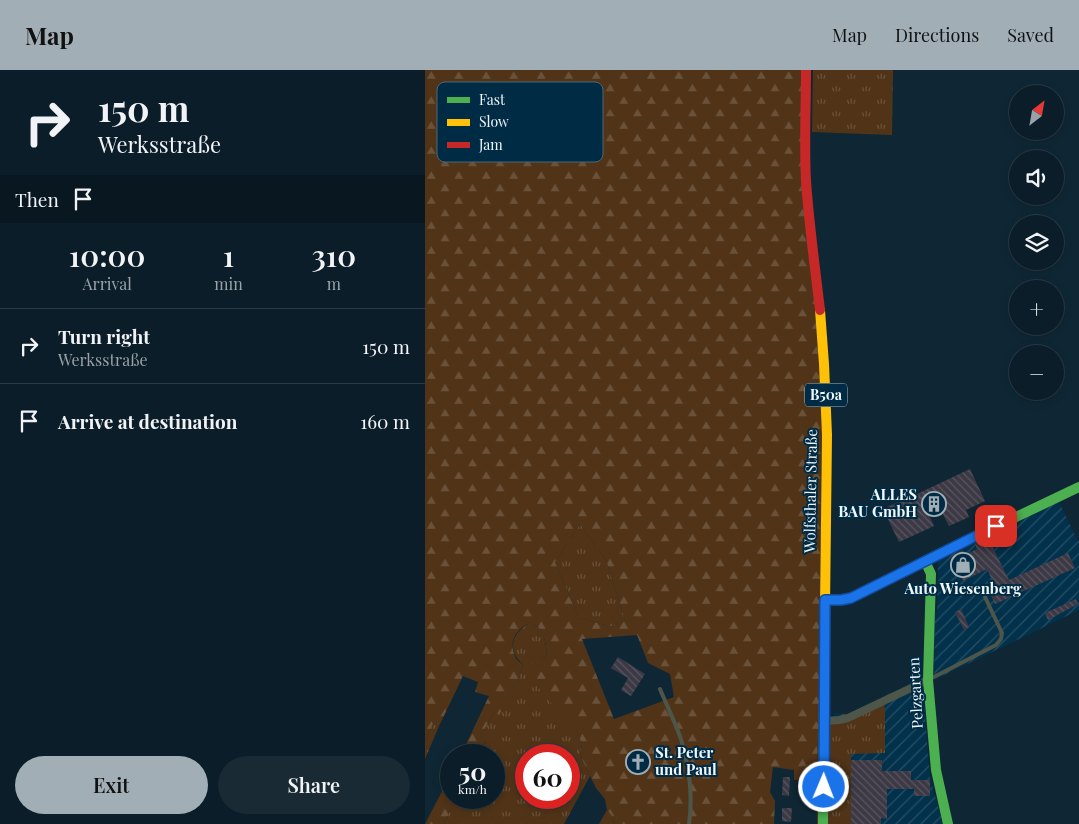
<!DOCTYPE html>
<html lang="en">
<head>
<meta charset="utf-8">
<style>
  :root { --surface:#0b1d28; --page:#192a34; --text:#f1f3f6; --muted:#9aa2a8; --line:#2b3b45; --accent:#a1aeb6 }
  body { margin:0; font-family:"Playfair Display",serif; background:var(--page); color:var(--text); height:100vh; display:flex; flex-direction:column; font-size:19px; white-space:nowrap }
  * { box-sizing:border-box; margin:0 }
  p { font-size:16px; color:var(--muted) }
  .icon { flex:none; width:28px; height:28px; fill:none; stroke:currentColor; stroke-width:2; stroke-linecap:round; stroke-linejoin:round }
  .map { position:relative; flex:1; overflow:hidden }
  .side { display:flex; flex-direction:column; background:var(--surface); width:425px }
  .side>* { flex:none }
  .guide { background:#0b1d28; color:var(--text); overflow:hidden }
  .needle { width:32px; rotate:31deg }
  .buttons { position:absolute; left:584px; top:15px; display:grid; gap:10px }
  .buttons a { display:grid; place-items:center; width:55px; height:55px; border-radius:50%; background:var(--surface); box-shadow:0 2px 8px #0003,0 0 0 1px var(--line); font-size:25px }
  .speed { position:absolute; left:15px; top:674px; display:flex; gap:10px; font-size:25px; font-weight:700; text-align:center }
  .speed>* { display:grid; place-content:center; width:65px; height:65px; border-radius:50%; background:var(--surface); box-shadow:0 2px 8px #0003,0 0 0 1px var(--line); line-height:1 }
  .speed small { font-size:12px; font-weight:400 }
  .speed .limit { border:8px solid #d22; background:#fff; color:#111 }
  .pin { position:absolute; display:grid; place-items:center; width:42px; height:42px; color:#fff; margin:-21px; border-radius:10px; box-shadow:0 2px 8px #0006 }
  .me { position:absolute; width:55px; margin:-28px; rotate:1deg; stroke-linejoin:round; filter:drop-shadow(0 0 4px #0008) }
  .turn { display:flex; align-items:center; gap:18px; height:105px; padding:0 15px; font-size:22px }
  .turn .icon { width:65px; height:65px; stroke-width:2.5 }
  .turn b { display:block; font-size:35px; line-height:42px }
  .then { display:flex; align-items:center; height:48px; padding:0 15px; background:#0003; gap:10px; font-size:19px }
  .eta { display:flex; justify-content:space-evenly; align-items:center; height:85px; text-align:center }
  .eta b { font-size:30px; font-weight:600; line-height:35px }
  .cta { display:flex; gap:10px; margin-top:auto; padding:10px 15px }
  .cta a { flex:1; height:58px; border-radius:30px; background:var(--accent); color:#111; font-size:20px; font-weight:600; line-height:58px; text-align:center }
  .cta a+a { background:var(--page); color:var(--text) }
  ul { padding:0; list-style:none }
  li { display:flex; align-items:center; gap:15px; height:75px; padding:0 15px; border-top:1px solid var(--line) }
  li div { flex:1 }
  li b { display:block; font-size:19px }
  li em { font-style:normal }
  header { display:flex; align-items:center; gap:30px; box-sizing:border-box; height:70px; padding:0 25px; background:var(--accent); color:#111 }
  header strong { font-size:24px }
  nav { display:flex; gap:28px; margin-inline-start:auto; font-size:18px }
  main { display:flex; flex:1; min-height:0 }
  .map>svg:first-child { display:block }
</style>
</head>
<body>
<header>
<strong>Map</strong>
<nav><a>Map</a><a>Directions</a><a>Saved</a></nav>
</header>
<main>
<section class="side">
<div class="guide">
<div class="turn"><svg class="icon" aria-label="right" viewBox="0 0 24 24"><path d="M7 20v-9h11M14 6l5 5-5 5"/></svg><div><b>150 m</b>Werksstraße</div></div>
<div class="then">Then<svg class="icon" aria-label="arrive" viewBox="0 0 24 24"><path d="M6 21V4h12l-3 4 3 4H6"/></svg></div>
</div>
<div class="eta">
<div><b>10:00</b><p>Arrival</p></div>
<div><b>1</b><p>min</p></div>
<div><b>310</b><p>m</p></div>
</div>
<ul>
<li><svg class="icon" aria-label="right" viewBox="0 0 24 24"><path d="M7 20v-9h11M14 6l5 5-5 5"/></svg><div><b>Turn right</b><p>Werksstraße</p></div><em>150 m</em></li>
<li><svg class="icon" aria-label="arrive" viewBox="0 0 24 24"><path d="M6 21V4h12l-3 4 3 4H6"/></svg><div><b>Arrive at destination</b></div><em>160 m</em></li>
</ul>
<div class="cta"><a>Exit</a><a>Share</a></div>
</section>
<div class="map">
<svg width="654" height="754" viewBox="0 0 654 754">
  <defs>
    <pattern id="industrial-furrows" width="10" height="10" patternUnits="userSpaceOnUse" patternTransform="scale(1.25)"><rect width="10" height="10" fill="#02314b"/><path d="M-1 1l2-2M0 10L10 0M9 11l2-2" fill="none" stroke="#274f66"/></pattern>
    <pattern id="grass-tufts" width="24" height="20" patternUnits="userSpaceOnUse" patternTransform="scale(1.25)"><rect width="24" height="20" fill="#513418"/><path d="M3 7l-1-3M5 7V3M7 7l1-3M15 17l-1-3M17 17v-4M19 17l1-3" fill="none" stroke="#6a523a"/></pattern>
    <pattern id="forest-firs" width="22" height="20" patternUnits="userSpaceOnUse" patternTransform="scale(1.25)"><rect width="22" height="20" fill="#513418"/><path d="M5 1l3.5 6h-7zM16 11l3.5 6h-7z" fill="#6a523a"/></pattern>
    <pattern id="building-back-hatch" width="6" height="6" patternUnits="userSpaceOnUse" patternTransform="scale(1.25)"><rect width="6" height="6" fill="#3c3945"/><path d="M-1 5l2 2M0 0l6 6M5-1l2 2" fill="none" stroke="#585661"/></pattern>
  </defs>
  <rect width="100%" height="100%" fill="#0f2735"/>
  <g fill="url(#industrial-furrows)">
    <polygon points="633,430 653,471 654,471 654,540 509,610 510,542 512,541 513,493 517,486"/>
    <polygon points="498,607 498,623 505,708 518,754 408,754 409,643 423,644"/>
  </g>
  <g fill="url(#grass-tufts)" fill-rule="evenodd">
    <polygon points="388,0 468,0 467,65 387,62"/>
    <polygon points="155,454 181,490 200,550 188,557 154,548 130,492"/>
    <path d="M105 553C120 556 120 572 122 584L118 589 111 584 135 644 149 654 157 674 155 685 165 706 139 754H19L31 728H69V685H53L61 671 56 666 69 642 73 644 93 611 98 595C82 580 86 563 105 553ZM101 685H144V728H101Z"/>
    <polygon points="459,627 460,643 460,683 426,684 426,754 392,754 392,698 394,651 423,644"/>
    <polygon points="8,654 14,656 0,689 0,672"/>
    <polygon points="182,740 189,749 188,754 174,754"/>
  </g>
  <g fill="url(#forest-firs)" fill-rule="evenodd">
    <path d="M0 0H376L391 250 396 303 397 364 394 651 393 667 392 698 383 699 382 709 369 710V700L348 697 345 722 350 731 349 754H188L189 749 182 740 180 729 171 718 155 685 157 674 149 655 135 644 104 606 110 583 118 589 122 584C121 576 120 565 114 558 105 547 91 560 88 571 87 575 88 582 90 586 91 590 95 592 98 595L93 611 74 645 69 642 56 666 61 670 53 685H36L64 626 50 622 53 612 38 606 14 656 8 654 0 672ZM155 454 181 490 200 550 188 557 154 548 130 492ZM212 565 223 593 245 604 249 627 189 649 157 569Z"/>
    <polygon points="26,704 26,728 31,728 19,754 0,754"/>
  </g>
  <g fill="url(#building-back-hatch)">
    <polygon points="545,399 560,431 541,440 544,447 524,456 514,437 503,443 509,456 474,472 458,439 473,432 473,433"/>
    <polygon points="563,468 584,510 643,483 650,498 570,534 563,519 570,516 562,499 538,511 526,486 538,480 540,485 552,479 550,474"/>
    <polygon points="651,529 653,534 623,550 620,543"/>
    <polygon points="536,539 544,557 539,560 530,542"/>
    <polygon points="193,587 220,604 206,626 196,620 203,608 186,598"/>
    <polygon points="426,690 457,690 457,701 486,701 486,710 505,710 505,726 489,726 489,719 462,719 462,749 456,748 456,754 426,754"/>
    <polygon points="358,707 365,707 364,726 357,725"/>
    <polygon points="357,738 367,738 366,752 357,751"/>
  </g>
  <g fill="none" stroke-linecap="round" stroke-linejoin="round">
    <g stroke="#4e5649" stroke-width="4">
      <polyline points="505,609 571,575 576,569 577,563 560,527"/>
      <path d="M235 619C242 636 250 652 256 669 264 696 268 726 264 754"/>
    </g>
    <polyline stroke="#4e5649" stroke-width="8" points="400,651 414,650 423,648 503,610"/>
    <g stroke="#4caf50" stroke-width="10">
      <polyline points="500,491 506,504 503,610 511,700 523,754"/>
      <polyline points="400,530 416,530 426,528 524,479 654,417"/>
      <polyline points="398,754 399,623"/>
    </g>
    <polyline stroke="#ffc107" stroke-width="10" points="395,240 399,294 402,365 399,623"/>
    <path stroke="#c62828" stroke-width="10" d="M381 0C381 37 379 74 381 111 384 154 390 197 395 240"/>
  </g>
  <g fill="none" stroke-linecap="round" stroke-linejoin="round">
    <defs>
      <polyline id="route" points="399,717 400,530 416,530 426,528 571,456"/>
    </defs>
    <use href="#route" stroke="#114b97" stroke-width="12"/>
    <use href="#route" stroke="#1a73e8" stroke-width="9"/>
  </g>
  <defs>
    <symbol id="building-ring" viewBox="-11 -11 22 22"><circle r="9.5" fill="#002b44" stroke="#a1aeb6" stroke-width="1.5"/><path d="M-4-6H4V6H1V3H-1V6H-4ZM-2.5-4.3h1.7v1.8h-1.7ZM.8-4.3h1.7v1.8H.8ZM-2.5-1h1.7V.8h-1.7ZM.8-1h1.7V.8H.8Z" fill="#a1aeb6"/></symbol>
    <symbol id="shop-ring" viewBox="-11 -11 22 22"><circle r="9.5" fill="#002b44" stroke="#a1aeb6" stroke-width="1.5"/><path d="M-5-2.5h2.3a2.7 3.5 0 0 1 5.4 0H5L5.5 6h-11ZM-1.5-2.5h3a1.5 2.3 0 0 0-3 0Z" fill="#a1aeb6"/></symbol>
    <symbol id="church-ring" viewBox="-11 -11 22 22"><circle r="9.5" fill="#002b44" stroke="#a1aeb6" stroke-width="1.5"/><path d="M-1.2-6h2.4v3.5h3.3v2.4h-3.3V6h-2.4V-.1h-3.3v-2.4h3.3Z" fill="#a1aeb6"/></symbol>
  </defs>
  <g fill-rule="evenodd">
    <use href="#building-ring" x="495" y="420" width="28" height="28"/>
    <use href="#shop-ring" x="524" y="481" width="28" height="28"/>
    <use href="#church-ring" x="199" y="678" width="28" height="28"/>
  </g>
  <g text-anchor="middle" stroke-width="4" stroke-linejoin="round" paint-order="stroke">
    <rect fill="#002b44" stroke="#a7b9c5" stroke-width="1" x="380" y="313.5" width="42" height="23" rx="4"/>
    <g font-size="14" font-weight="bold" fill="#eff6fc">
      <text x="401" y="330">B50a</text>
    </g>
    <g font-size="15" fill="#eff6fc" stroke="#002b44">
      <text transform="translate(386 421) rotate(-89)" y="5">Wolfsthaler Straße</text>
      <text transform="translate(491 623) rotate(-93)" y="5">Pelzgarten</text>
    </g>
    <g font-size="15" font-weight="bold" fill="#eff6fc" stroke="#002b44" text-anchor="end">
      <text x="492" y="430">ALLES<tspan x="492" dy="17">BAU GmbH</tspan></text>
      <text x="538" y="524" text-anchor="middle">Auto Wiesenberg</text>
      <text x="230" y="688" text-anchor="start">St. Peter<tspan x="230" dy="17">und Paul</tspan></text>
    </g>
  </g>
  <rect x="12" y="12" width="166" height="80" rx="8" fill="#002b44" stroke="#48687b" stroke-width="1"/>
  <rect x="22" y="27" width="23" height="6" fill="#4caf50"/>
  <rect x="22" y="49" width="23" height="7" fill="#ffc107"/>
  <rect x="22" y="72" width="23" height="6" fill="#c62828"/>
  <g font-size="14" fill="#eff6fc">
    <text x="54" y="35">Fast</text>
    <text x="54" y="57">Slow</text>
    <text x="54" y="80">Jam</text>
  </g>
</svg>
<div class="buttons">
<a><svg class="needle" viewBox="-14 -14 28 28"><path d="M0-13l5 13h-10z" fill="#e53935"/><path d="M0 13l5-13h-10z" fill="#9aa2a8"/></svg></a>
<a><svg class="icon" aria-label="sound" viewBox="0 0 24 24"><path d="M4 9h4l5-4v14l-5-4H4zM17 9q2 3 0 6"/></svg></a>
<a><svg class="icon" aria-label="layers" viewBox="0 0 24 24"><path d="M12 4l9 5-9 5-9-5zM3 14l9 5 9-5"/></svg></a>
<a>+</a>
<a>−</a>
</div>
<div class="speed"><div>50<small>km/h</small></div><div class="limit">60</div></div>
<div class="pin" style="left:571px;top:456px;background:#d93025"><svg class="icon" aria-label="arrive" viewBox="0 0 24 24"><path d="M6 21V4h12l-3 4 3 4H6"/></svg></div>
<svg class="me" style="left:399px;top:717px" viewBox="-20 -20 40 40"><circle r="17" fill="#1a73e8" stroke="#fff" stroke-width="3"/><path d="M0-11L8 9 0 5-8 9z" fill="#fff"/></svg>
</div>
</main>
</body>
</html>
